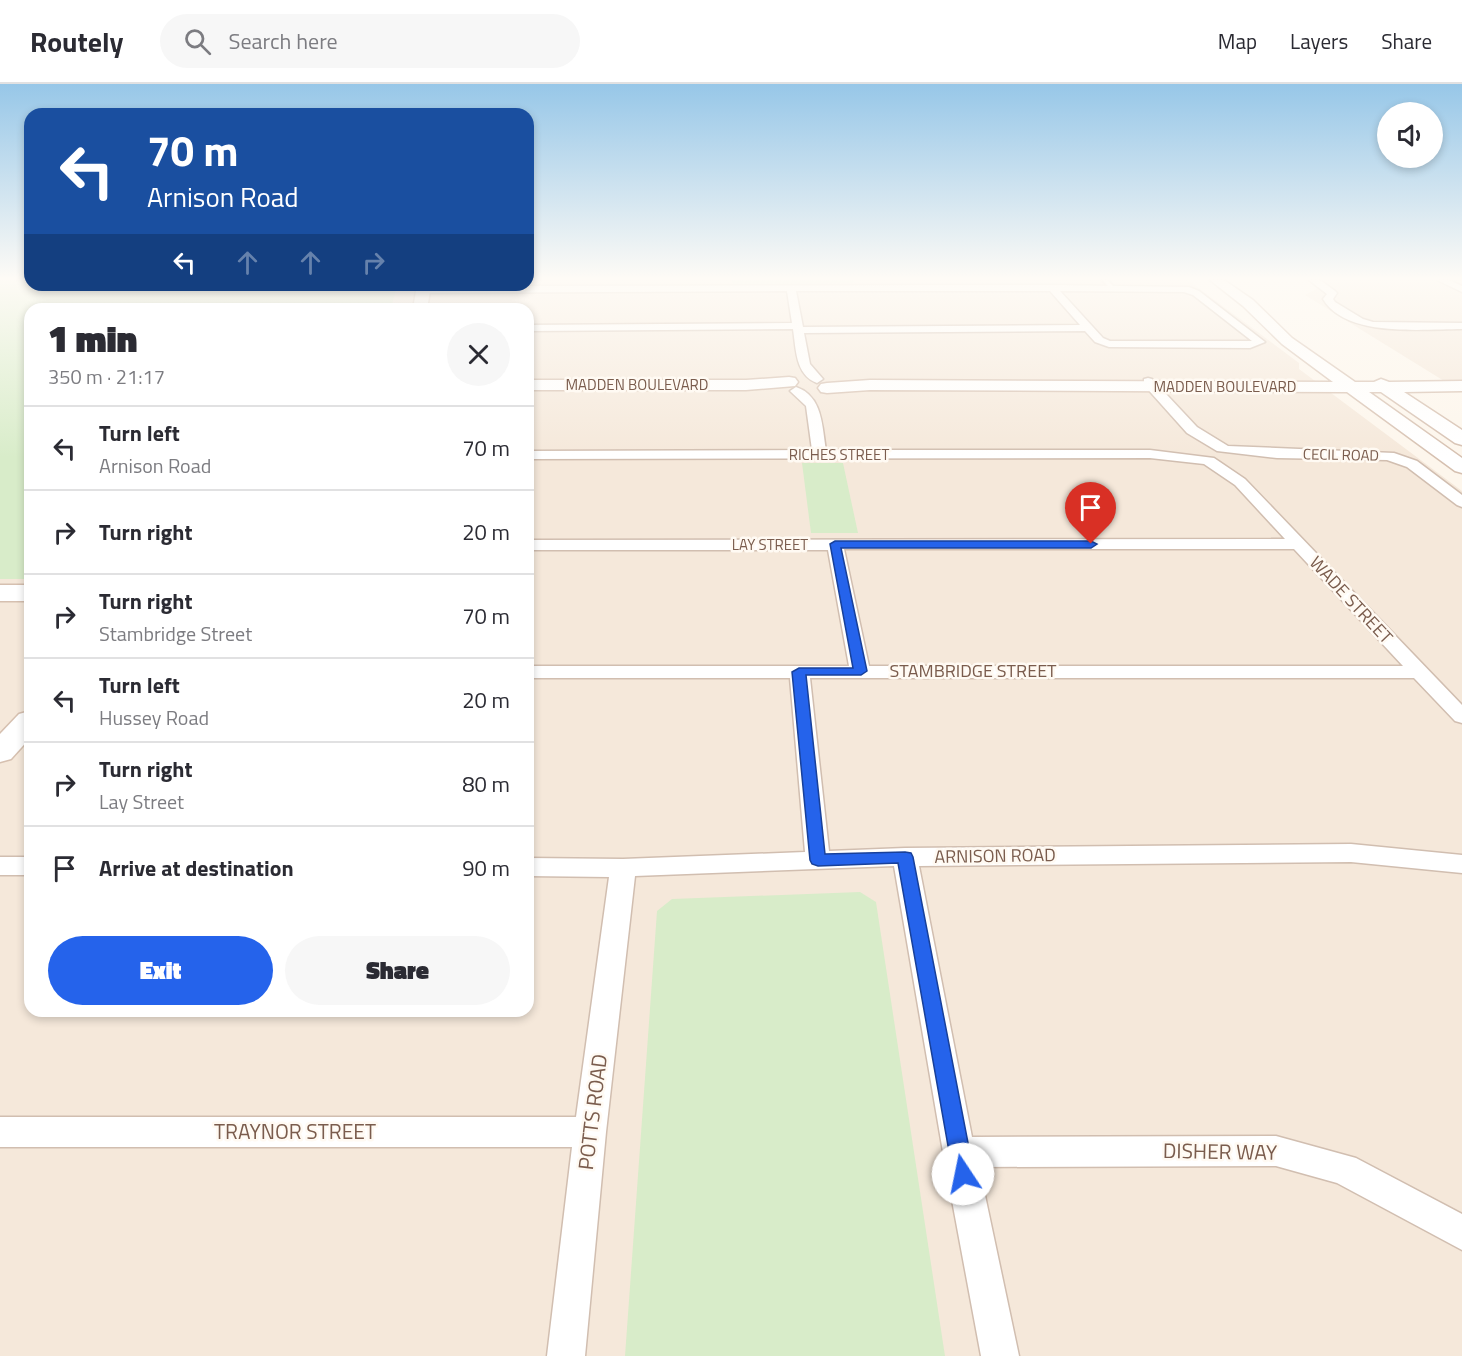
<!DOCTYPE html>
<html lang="en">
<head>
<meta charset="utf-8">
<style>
  :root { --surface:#fff; --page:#f7f7f7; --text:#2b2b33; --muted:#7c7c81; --line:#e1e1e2; --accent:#2563eb }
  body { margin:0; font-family:"Titillium Web",sans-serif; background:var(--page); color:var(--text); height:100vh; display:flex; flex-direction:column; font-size:22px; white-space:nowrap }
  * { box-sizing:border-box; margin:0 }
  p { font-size:20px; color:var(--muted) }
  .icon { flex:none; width:33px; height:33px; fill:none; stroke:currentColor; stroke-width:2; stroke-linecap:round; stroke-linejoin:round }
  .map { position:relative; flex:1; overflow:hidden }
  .details { position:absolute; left:24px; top:219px; width:510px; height:714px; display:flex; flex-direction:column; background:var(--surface); border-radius:18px; box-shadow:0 3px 9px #0003 }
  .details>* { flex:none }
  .top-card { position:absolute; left:24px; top:24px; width:510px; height:183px; border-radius:18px; box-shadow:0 3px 9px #0003; background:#1a4fa0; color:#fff; overflow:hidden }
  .tools { position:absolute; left:1377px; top:18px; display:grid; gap:12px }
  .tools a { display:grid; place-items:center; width:66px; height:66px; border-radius:50%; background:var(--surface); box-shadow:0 3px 9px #0003; font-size:30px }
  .pin { position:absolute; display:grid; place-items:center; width:51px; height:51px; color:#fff; margin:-62px -26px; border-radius:50% 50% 50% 0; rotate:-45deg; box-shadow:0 0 6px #0007 }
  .pin .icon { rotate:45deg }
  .me { position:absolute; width:66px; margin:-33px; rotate:349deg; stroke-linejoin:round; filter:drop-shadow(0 0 4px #0008) }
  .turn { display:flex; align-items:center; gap:21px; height:126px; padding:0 24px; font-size:27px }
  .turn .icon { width:78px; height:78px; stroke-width:2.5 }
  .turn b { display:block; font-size:42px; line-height:51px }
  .lanes { display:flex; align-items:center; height:57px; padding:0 24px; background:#0003; justify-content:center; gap:30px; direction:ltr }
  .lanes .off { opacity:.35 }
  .round { display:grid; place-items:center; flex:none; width:63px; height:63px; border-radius:32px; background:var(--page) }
  .headline { display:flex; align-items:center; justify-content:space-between; height:102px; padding:0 24px }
  h1 { font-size:36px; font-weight:800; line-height:45px }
  .cta { display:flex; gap:12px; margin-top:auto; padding:12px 24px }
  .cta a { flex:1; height:69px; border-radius:36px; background:var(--accent); color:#fff; font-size:24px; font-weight:800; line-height:69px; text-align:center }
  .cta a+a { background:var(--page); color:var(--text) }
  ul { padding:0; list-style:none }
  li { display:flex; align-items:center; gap:18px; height:84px; padding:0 24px; border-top:2px solid var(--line) }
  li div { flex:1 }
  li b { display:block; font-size:22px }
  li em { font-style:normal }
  header { display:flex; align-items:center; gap:36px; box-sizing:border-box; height:84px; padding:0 30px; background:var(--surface); border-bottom:2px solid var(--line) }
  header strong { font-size:28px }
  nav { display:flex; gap:33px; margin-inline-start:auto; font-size:21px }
  .search { width:420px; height:54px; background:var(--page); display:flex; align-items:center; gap:15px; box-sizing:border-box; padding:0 21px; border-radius:33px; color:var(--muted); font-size:22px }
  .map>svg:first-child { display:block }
</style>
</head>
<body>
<header>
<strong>Routely</strong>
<div class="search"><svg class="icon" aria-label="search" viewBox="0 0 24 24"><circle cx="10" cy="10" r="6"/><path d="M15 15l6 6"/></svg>Search here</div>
<nav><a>Map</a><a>Layers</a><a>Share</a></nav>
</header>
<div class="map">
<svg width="1462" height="1272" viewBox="0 0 1462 1272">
  <rect width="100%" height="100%" fill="#fdf6ec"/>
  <g fill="#f5e8da" fill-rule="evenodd">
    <path d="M0 196H30V201H528V196H1188L1299 279V285L1462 407V1272H0ZM30 225H528V927H30Z"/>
    <polygon points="1305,196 1462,196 1462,308 1305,211 1318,204"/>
  </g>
  <g fill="#d8ecc9">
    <polygon points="0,196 30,196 30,201 397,201 391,225 30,225 30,495 0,495"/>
    <polygon points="732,196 853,196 854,199 736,201 732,199"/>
    <polygon points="802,379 843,379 858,449 811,449"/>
    <polygon points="860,808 876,818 945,1272 625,1272 657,827 672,815"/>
  </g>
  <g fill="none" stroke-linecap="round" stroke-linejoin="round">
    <defs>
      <polygon id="lane" points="1102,196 1107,196 1115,204 1111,205"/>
      <g id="street">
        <path d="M1309 196H1320L1335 207 1337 209 1333 215 1335 218 1363 235 1373 238 1462 239V245C1423 245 1346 254 1323 215L1327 210Z"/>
        <polygon points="1437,196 1449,196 1462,202 1462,208"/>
        <path d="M1051 201 1189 203 1199 207 1265 258 1250 264 1109 263 1095 258 1085 247 804 249 810 280 823 295 817 299C795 291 796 264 793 245L528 247V241L792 239 787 207 423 209 418 206 423 203 440 202ZM796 207H1050L1080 241 803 243ZM1060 207 1184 208 1193 211 1252 257H1110L1103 254Z"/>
        <polygon points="1148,294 1152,295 1197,343 1228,362 1394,369 1417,377 1462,411 1462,423 1457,421 1407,383 1387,376 1277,374 1217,367 1187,349 1144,301 1144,295"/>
        <path d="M796 303C823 312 822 343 826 366H1150L1214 374 1245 395 1462 621V639L1455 637 1414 594H810L829 767 905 764 1351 760 1462 771V789L1351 778 919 782 972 1053 1276 1052 1356 1074 1462 1130V1166L1337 1099 1276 1082 979 1083 1019 1272H981L943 1068 894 782 635 792 606 1048 585 1272H547L572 1063H0V1033H576L609 793 528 792V774L623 775 805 768 790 594H528V582H849L828 466H528V456L1285 455 1235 401 1204 380 1150 374 528 375V367L812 366 806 322 790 307ZM844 465H1294L1403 582H869Z"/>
        <rect x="0" y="773" width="30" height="18"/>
      </g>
      <g id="secondary">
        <polygon points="1210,196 1224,196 1253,216 1292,254 1355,298 1374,298 1381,295 1389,298 1462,297 1462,307 1404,308 1462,346 1462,361 1455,359 1381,308 1369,308 1462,374 1462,389 1455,387 1347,308 870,306 827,309 821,308 818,304 821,300 827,299 870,296 1333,298 1282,260 1243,222"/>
        <polygon points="417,201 431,201 427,225 413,225"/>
        <polygon points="789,293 795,294 798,298 795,302 746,306 528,306 528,296 746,296"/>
        <rect x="0" y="501" width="30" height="16"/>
        <polygon points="30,627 30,654 11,675 0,678 0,650 19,630"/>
      </g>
    </defs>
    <use href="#lane" stroke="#d1beb0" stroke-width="4"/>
    <use href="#street" stroke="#d1beb0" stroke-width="3"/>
    <use href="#secondary" stroke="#d6c0b0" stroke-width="3"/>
    <use href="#lane" fill="#fff" fill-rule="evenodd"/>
    <use href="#street" fill="#fff" fill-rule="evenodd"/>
    <use href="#secondary" fill="#fff" fill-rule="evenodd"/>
  </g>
  <linearGradient id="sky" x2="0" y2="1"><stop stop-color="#97c7e8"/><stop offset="0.52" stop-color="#fefbf6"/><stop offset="1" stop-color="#fefbf6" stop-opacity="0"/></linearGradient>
  <rect width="1462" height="374" fill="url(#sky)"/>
  <polygon fill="#2563eb" stroke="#184099" stroke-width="1.5" points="835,457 1091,457 1097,460 1091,464 841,464 867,587 861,591 806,591 825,770 905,768 911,769 913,773 974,1090 971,1098 963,1101 956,1098 953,1090 898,779 818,782 812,780 810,776 792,588 799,584 853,584 830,460"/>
  <g text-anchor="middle" stroke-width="5" stroke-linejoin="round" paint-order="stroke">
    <g font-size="15" fill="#7a5c4d" stroke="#fffaf3">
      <text x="637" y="306">MADDEN BOULEVARD</text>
      <text x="1225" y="308">MADDEN BOULEVARD</text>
      <text x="839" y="376">RICHES STREET</text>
      <text transform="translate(1341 371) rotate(1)" y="5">CECIL ROAD</text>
      <text x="770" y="466">LAY STREET</text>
    </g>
    <g font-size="18" fill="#7a5c4d" stroke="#fffaf3">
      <text transform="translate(1351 516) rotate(47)" y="6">WADE STREET</text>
      <text x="973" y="593">STAMBRIDGE STREET</text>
      <text transform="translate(995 772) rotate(-1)" y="6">ARNISON ROAD</text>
    </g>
    <g font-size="21" fill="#7a5c4d" stroke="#fffaf3">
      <text transform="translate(593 1028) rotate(-83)" y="7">POTTS ROAD</text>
      <text x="295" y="1055">TRAYNOR STREET</text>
      <text transform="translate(1220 1068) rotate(1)" y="7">DISHER WAY</text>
    </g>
  </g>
</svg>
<div class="tools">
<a><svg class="icon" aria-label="sound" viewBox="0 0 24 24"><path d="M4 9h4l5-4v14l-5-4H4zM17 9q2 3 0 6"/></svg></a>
</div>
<div class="pin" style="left:1091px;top:460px;background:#d93025"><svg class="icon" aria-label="arrive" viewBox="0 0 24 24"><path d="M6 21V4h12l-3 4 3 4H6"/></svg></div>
<svg class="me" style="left:963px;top:1090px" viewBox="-20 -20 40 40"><circle r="19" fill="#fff"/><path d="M0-13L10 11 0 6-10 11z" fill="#2563eb"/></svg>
<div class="top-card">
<div class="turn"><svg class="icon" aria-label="left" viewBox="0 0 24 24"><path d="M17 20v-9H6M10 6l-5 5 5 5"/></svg><div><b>70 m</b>Arnison Road</div></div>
<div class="lanes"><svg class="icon" aria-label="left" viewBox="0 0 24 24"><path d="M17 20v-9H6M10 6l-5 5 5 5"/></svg><svg class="icon off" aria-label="ahead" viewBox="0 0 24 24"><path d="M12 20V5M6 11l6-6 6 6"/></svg><svg class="icon off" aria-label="ahead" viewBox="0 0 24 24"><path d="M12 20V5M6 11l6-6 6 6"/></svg><svg class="icon off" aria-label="right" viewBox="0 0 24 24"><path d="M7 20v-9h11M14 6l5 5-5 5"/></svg></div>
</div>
<section class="details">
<div class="headline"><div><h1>1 min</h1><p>350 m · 21:17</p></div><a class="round"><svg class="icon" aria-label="close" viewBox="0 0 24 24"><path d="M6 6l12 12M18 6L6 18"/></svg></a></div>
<ul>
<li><svg class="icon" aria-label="left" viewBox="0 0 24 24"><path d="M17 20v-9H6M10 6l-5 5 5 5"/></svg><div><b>Turn left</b><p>Arnison Road</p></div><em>70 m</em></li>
<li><svg class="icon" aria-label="right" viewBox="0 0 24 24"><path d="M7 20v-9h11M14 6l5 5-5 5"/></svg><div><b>Turn right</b></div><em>20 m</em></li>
<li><svg class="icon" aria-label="right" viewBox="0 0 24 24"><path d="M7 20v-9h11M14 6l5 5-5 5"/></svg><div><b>Turn right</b><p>Stambridge Street</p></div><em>70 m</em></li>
<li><svg class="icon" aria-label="left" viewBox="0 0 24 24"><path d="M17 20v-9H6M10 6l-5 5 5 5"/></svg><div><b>Turn left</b><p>Hussey Road</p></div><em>20 m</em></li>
<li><svg class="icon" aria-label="right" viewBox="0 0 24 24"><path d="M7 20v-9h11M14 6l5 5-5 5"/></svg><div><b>Turn right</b><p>Lay Street</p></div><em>80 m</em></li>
<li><svg class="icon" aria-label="arrive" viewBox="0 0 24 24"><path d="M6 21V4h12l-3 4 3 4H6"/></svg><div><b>Arrive at destination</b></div><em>90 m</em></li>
</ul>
<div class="cta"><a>Exit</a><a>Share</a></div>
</section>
</div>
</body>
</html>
